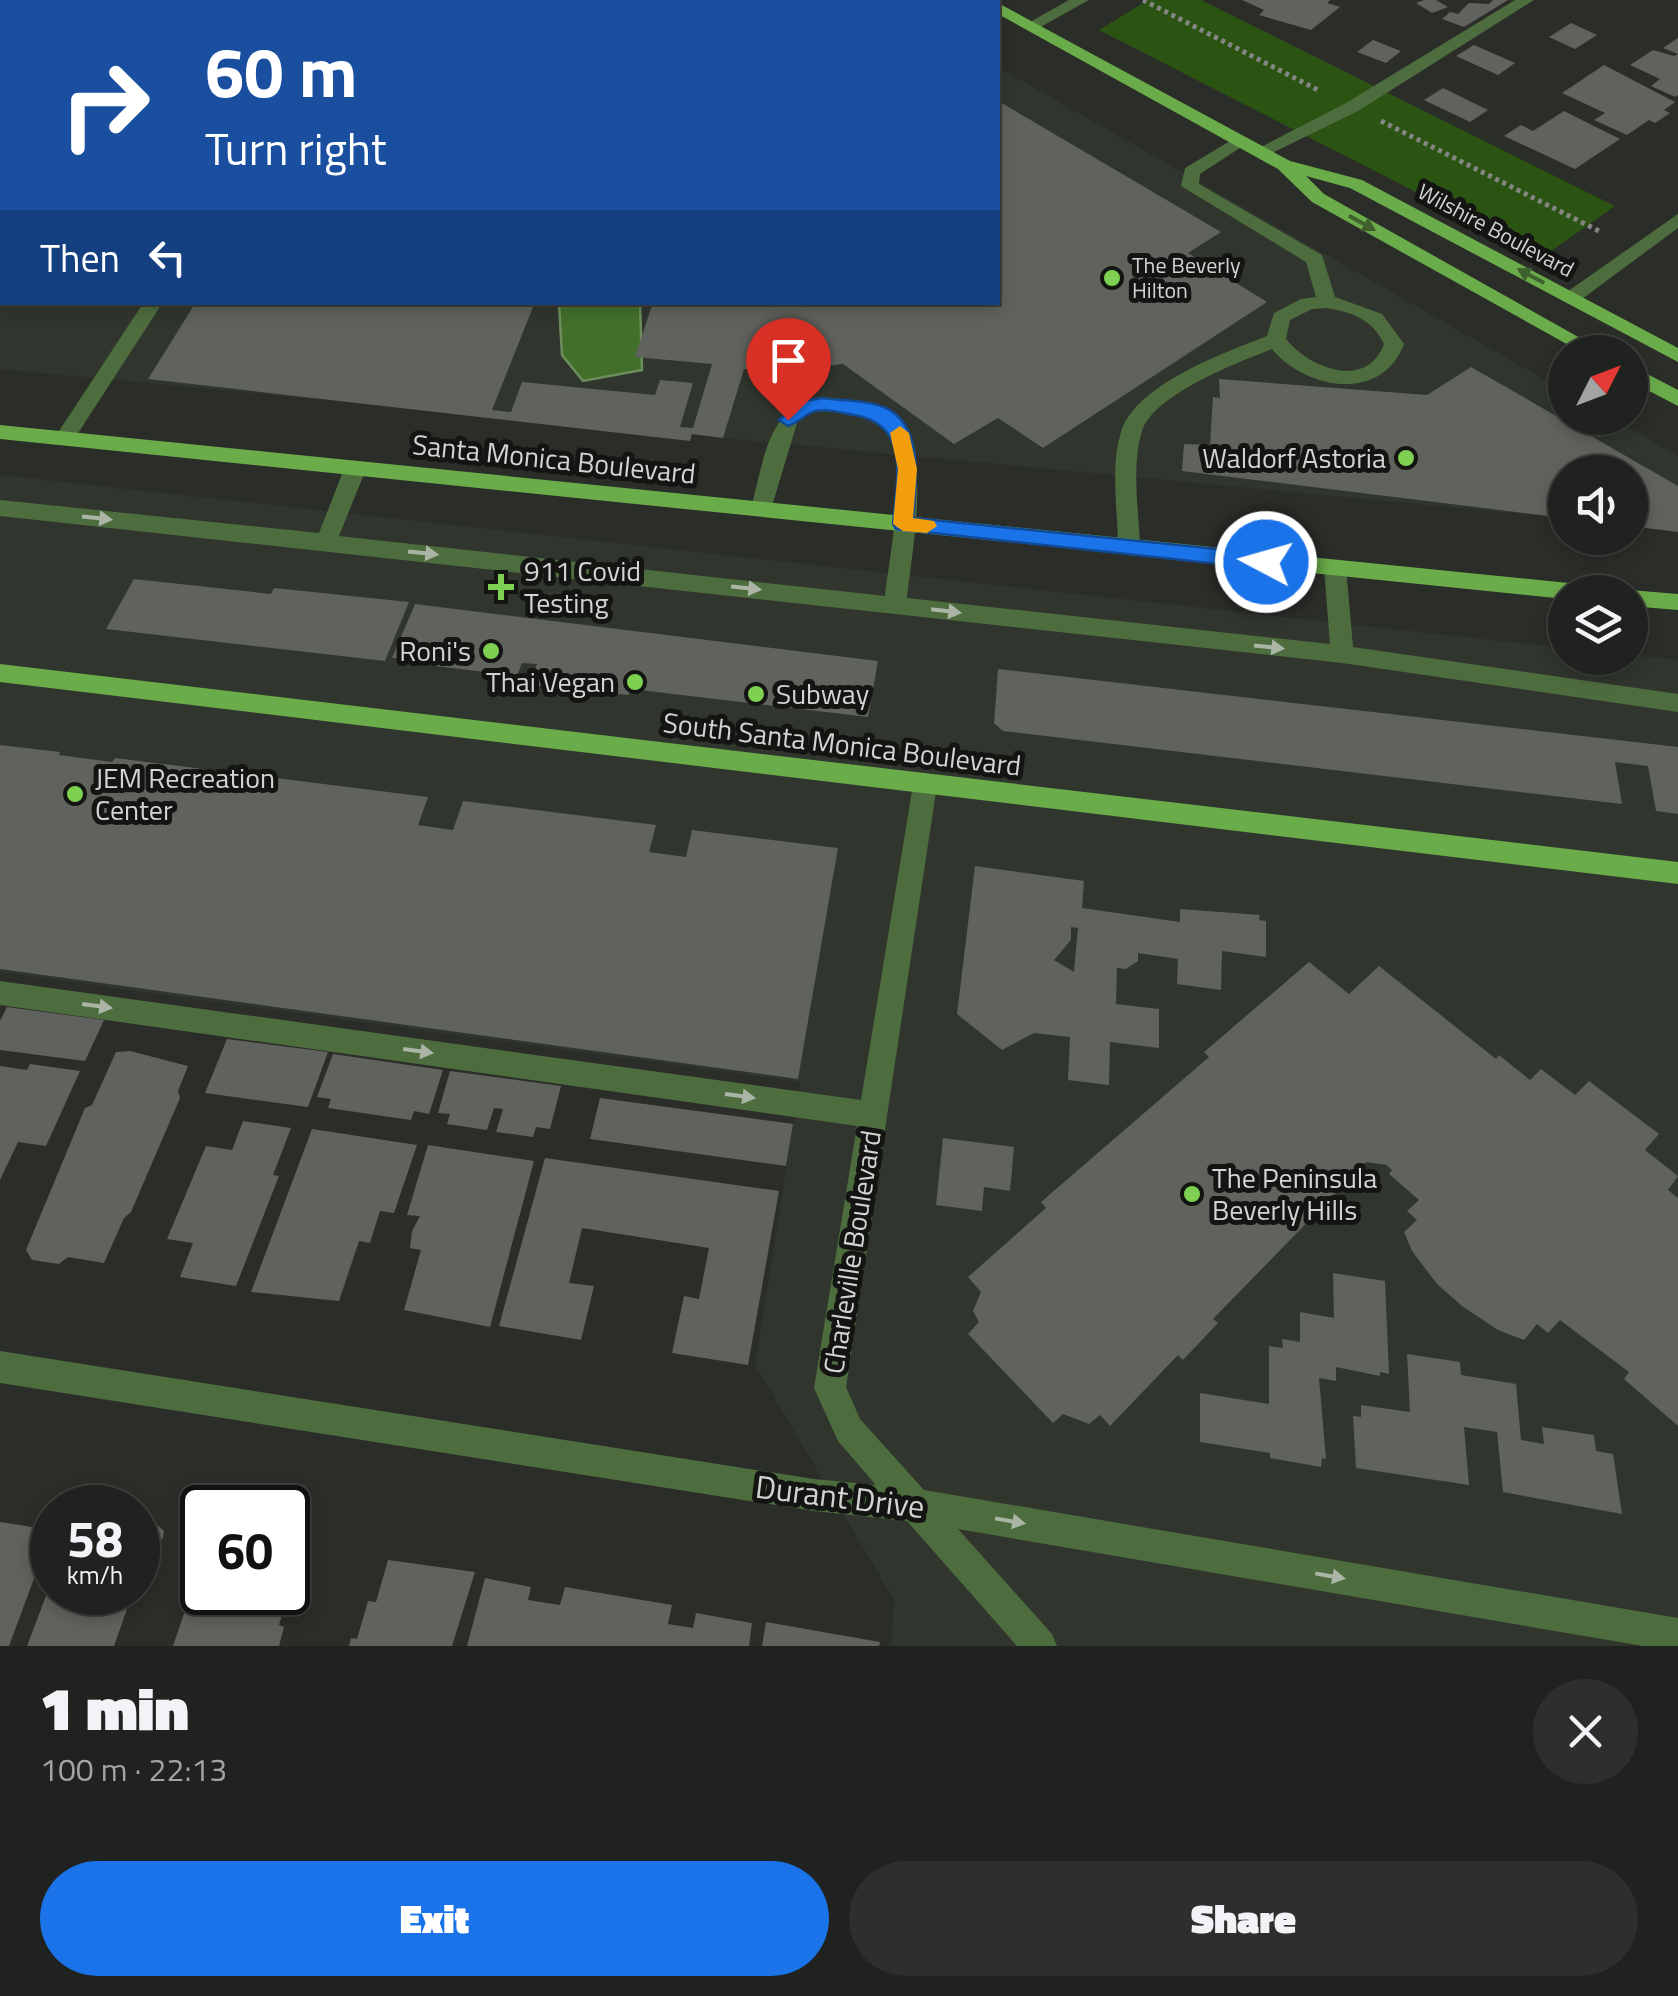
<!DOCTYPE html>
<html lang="en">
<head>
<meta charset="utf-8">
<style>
  :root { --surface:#20221f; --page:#2d2f2c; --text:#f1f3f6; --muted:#a2a4a4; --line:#3d3f3d; --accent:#1a73e8 }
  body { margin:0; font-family:"Titillium Web",sans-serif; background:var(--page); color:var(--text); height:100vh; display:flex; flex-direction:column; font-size:38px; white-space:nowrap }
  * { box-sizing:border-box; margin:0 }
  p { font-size:32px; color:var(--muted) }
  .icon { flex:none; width:55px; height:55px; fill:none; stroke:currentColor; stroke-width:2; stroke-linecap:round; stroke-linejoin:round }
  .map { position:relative; height:1646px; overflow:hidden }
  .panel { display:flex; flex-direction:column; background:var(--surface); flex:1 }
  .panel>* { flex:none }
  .banner { position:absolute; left:0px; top:0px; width:1000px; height:305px; box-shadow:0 5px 15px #0003,0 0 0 2px var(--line); background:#1a4fa0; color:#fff; overflow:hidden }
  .needle { width:65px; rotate:48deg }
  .buttons { position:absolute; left:1548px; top:335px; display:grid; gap:20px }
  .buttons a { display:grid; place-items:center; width:100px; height:100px; border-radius:50%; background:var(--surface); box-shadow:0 5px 15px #0003,0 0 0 2px var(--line); font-size:50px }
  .speed { position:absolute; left:30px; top:1485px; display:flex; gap:20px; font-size:50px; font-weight:700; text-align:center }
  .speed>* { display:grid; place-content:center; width:130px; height:130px; border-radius:50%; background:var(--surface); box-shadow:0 5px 15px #0003,0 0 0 2px var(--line); line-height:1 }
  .speed small { font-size:25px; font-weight:400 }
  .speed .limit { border:5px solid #111; border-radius:15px; background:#fff; color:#111 }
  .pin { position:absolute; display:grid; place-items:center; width:85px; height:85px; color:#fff; margin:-102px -42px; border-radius:50% 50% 50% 0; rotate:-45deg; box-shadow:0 0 10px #0007 }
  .pin .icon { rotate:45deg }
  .me { position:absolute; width:110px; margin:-55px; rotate:276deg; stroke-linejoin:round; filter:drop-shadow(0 0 8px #0008) }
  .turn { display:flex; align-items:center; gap:35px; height:210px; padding:0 40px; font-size:45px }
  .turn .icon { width:130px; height:130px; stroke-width:2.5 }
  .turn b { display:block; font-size:70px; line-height:85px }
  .then { display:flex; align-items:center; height:95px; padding:0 40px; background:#0003; gap:20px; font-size:38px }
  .round { display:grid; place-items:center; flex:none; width:105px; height:105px; border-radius:52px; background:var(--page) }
  .head { display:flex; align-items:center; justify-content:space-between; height:170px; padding:0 40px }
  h1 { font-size:60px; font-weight:800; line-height:75px }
  .cta { display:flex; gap:20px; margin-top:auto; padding:20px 40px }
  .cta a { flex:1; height:115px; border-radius:60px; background:var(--accent); color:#fff; font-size:40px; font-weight:800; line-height:115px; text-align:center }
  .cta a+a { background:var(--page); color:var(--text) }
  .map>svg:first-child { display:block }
</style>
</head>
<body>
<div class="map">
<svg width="1678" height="1646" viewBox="0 0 1678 1646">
  <rect width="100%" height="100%" fill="#2b2d29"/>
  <g fill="#30362d">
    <polygon points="0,0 885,2 2,2 2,302 998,302 998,67 1565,391 1565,418 1611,418 1678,456 1678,529 1630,472 1565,472 1565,518 0,369"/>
    <polygon points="0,475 1565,648 1565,658 1630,655 1678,660 1678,1646 891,1646 894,1600 755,1365 800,1082 0,972"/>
  </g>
  <polygon fill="#2b5312" points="1148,0 1201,0 1615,206 1543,257 1099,30"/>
  <polygon fill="#42702a" stroke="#6d8e5c" stroke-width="2.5" points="559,303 640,303 642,370 583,381 562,355"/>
  <g fill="#5f625d" fill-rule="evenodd">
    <polygon points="1242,0 1330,0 1327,3 1340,7 1311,30 1259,15 1264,10"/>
    <polygon points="1424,0 1436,0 1448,7 1432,13 1416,3"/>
    <polygon points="1493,0 1508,0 1464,27 1442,19 1450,12 1458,14 1469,3 1489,4"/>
    <polygon points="1571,23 1597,35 1575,49 1549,37"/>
    <polygon points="1678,38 1678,95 1675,97 1651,86 1660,79 1630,65 1653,50 1674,56 1678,54 1663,48"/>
    <polygon points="1373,40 1401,51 1386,63 1357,52"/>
    <polygon points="1474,45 1515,63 1498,75 1456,56"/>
    <polygon points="1604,65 1675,102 1664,110 1670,113 1655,123 1649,120 1627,135 1594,120 1605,113 1562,93"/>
    <polygon points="1443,88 1488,110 1470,122 1424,100"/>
    <polygon points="1000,102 1221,232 1188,253 1267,302 1043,448 998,418 954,444 843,364 793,370 744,369 723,438 692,434 690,441 148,379 196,302 535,302 492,410 511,412 522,382 655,395 660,380 693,383 680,427 693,428 712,364 635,357 653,302 998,302"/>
    <polygon points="1564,111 1620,139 1575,169 1504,136 1521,125 1533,131"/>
    <polygon points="1471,367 1678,486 1678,532 1630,526 1630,472 1565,472 1565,518 1182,471 1184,444 1210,445 1213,397 1220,398 1219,379 1427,395"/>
    <polygon points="134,579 271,594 274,588 409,602 385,661 106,629"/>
    <polygon points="415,604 878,661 868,717 631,689 629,695 530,685 537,664 522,663 517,676 404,662 405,659 392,658"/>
    <polygon points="998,669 1678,747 1678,814 1656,811 1648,766 1615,762 1622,804 1003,731 994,723"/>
    <polygon points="0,745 60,752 59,755 112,762 115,758 428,797 418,825 453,830 463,801 656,825 649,852 686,857 692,830 838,848 798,1079 0,969"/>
    <path d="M975 866 1084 881 1082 908 1180 922V909L1260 915 1259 920 1266 921V957L1222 951 1221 990 1177 984 1178 959 1138 953V961L1126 969 1117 968 1116 1004 1159 1009V1048L1110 1042 1109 1085 1068 1080 1070 1037 1034 1033 1002 1050 957 1014ZM1071 927 1078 928 1074 972 1054 960 1071 940Z"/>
    <polygon points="1309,962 1349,994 1379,966 1496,1059 1499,1055 1530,1080 1541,1069 1575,1095 1589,1081 1659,1134 1645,1150 1678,1176 1668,1190 1678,1198 1678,1426 1624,1379 1629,1372 1560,1320 1548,1333 1537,1324 1524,1340 1498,1330 1462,1306 1437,1284 1412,1251 1404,1232 1417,1220 1407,1211 1419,1200 1389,1174 1392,1170 1386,1165 1366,1162 1213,1319 1218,1323 1183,1360 1178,1355 1110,1426 1100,1415 1089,1424 1063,1414 1053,1423 968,1334 979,1322 973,1311 981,1292 968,1277 1046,1208 1041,1202 1209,1057 1204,1052"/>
    <polygon points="7,1007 104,1020 85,1061 0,1050 0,1021"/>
    <polygon points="227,1039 328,1052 308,1107 205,1093"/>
    <polygon points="130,1051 188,1066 178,1091 180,1098 131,1212 124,1218 104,1263 68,1257 59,1264 32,1260 26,1250 85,1108 92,1105 116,1052"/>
    <polygon points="333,1054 443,1070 429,1114 414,1111 411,1120 328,1108 331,1099 317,1097"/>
    <polygon points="30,1064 80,1071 46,1146 18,1142 0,1180 0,1066 27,1070"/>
    <polygon points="450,1071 561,1086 550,1129 536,1127 533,1137 496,1132 503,1109 494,1108 487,1130 447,1124 450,1114 438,1113"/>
    <polygon points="600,1098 793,1124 786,1166 590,1139"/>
    <polygon points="243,1121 291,1128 273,1175 279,1176 236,1286 180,1277 193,1243 167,1239 206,1146 232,1150"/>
    <polygon points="312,1129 417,1145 394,1213 380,1211 370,1243 359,1241 339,1301 251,1292"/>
    <polygon points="943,1138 1014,1147 1010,1191 984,1187 982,1211 936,1205"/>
    <polygon points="428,1145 534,1161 490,1327 404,1310 421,1250 410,1248 412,1231 420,1216 407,1215"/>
    <polygon points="545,1158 779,1191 748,1365 672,1353 684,1296 699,1299 709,1248 582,1228 569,1283 594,1286 581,1340 499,1326"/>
    <polygon points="1333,1273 1385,1281 1389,1374 1380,1372 1380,1376 1336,1367 1336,1381 1319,1378 1326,1459 1322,1458 1321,1467 1270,1458 1270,1453 1200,1442 1200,1393 1269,1404 1269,1346 1283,1348 1282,1339 1300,1342 1300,1312 1334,1318"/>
    <polygon points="1407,1354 1460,1362 1461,1375 1516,1384 1521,1440 1544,1444 1542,1427 1594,1435 1596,1451 1613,1454 1622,1514 1503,1492 1497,1432 1464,1427 1469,1485 1356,1468 1353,1416 1361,1417 1361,1405 1410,1412"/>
    <polygon points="0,1522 52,1530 9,1646 0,1646"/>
    <polygon points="155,1523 164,1531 163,1538 149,1550 138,1580 138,1534"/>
    <polygon points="388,1560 475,1572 452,1646 349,1646 351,1638 357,1639 368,1601 376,1602"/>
    <polygon points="202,1561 202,1592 281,1592 288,1596 279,1625 284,1627 279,1646 173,1646"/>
    <polygon points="485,1578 531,1587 528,1600 560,1605 565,1587 672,1605 668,1624 693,1628 696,1613 752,1623 749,1646 467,1646"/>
    <polygon points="52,1580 52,1592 133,1592 114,1646 27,1646"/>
    <polygon points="766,1622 880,1642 879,1646 762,1646"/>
  </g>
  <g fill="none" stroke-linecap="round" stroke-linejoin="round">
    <g stroke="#848683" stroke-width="5" stroke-dasharray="4 4" stroke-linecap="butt">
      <polyline points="1143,0 1320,91"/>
      <polyline points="1381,121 1601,232"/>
    </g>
    <g fill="#4e6d3f" fill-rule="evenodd">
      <polygon points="1069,0 1089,0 1037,29 1023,26"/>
      <polygon points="1515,0 1534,0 1358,111 1266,156 1251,152 1346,103"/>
      <path d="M1240 135 1249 140 1246 144 1200 174 1199 184 1322 255 1335 297 1382 314 1404 344C1382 403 1306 390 1272 349 1239 362 1154 394 1142 431 1131 466 1139 511 1140 548L1129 556 1118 548C1118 511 1110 467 1121 432 1136 384 1224 353 1267 336L1274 313 1301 299 1316 297 1306 262 1181 186 1185 168ZM1327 308C1352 312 1373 320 1384 344 1367 390 1310 369 1286 339L1290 320 1312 309Z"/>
      <polygon points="1678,214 1678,228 1578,302 1564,302 1564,294"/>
      <polygon points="144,302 163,302 71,444 57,444 54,439 57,434"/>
      <path d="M822 397C842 400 865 400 884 407 938 428 911 553 907 598L1330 644 1324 568 1335 560 1346 568 1353 647 1678 694V712L1342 663 0 516V500L319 533 344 469 355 462 366 469 339 536 885 596C889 557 910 458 885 428 872 412 831 410 812 412L797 423 769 516H753L750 511C764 464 766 404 822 397Z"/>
      <polygon points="925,775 934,778 937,785 846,1387 860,1419 924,1490 1678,1618 1678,1646 1643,1646 958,1529 1052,1634 1057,1646 1017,1646 907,1521 814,1511 0,1383 0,1351 814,1479 876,1485 838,1441 814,1388 857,1126 0,1005 0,981 861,1100 913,785 916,778"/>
    </g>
    <g fill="#6bac4a" fill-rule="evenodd">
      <polygon points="998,3 1290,161 1362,180 1678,348 1678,362 1350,188 1306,176 1324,194 1605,352 1581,352 1312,202 1278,169 998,14"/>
      <polygon points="1630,365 1678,390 1678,406 1630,381"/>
      <polygon points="0,425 1579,584 1590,592 1565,592 1565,599 0,439"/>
      <polygon points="1630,590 1678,594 1678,610 1630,606 1630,592 1622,592"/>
      <polygon points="0,664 1678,862 1678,884 0,682"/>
    </g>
  </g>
  <defs><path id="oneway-solid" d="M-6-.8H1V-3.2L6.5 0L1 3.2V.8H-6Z" transform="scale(2.5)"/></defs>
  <g fill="#40602e">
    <use href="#oneway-solid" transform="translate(1362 223) rotate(29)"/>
    <use href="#oneway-solid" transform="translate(1531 276) rotate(-152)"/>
  </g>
  <g fill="#aab5a6">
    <use href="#oneway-solid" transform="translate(97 518) rotate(6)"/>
    <use href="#oneway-solid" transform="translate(423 553) rotate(6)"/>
    <use href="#oneway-solid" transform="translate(746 588) rotate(6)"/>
    <use href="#oneway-solid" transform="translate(946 611) rotate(7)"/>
    <use href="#oneway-solid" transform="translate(1269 647) rotate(6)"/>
    <use href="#oneway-solid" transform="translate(97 1006) rotate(8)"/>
    <use href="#oneway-solid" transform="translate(418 1051) rotate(8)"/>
    <use href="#oneway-solid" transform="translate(740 1096) rotate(8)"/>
    <use href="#oneway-solid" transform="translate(1010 1521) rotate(10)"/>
    <use href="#oneway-solid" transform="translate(1330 1576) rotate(10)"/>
  </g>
  <path fill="#1a73e8" stroke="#114b97" stroke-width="2.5" d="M822 398C841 401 868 400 886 408 924 426 916 483 913 518L1266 554 1276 562 1266 569 896 529 893 524C897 480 911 424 854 415 842 413 827 408 815 411 805 414 798 423 788 426L779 420 800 402Z"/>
  <polygon fill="#f59e0b" points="900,426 909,433 917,469 913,518 934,521 937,526 927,533 903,531 893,524 898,469 890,433"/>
  <g fill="#7ed053" stroke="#141513" stroke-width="4">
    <circle cx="1112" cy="278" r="10"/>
    <circle cx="1406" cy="458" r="10"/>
    <path d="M496 572h10v10h10v10h-10v10h-10v-10h-10v-10h10z"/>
    <circle cx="491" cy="651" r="10"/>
    <circle cx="635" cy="682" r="10"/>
    <circle cx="756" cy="694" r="10"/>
    <circle cx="75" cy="794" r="10"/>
    <circle cx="1192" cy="1194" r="10"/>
  </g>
  <g text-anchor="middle" stroke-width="10" stroke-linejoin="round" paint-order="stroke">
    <g font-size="22" fill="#d2d4d2" stroke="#141513">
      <text transform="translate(1496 230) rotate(28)" y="8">Wilshire Boulevard</text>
    </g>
    <g font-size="22" fill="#d2d4d2" stroke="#141513" text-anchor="start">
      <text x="1132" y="273">The Beverly<tspan x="1132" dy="25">Hilton</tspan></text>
    </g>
    <g font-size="28" fill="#d2d4d2" stroke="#141513" text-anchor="start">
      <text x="1386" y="468" text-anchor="end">Waldorf Astoria</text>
      <text x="524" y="581">911 Covid<tspan x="524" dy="32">Testing</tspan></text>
      <text x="471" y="661" text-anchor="end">Roni's</text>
      <text x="615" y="692" text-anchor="end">Thai Vegan</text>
      <text x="776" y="704">Subway</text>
      <text x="95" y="788">JEM Recreation<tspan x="95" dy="32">Center</tspan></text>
      <text x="1212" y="1188">The Peninsula<tspan x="1212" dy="32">Beverly Hills</tspan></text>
    </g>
    <g font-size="28" fill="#d2d4d2" stroke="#141513">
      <text transform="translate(554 459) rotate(6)" y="10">Santa Monica Boulevard</text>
      <text transform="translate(842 744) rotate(7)" y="10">South Santa Monica Boulevard</text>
      <text transform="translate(852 1252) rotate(-81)" y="10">Charleville Boulevard</text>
    </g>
    <g font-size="32" fill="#d2d4d2" stroke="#141513">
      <text transform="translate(840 1497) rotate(7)" y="11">Durant Drive</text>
    </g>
  </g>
</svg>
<div class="buttons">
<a><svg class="needle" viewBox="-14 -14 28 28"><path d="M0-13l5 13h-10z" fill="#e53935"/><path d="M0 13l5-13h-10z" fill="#a2a4a4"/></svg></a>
<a><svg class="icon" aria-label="sound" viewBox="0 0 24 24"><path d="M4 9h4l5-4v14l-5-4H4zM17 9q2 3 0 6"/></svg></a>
<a><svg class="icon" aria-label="layers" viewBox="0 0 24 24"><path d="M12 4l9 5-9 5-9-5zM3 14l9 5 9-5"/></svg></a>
</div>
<div class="speed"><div>58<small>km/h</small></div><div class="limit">60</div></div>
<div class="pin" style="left:788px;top:420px;background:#d93025"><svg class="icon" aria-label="arrive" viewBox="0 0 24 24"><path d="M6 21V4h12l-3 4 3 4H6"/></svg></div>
<svg class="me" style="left:1266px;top:562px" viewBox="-20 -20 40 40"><circle r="17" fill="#1a73e8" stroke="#fff" stroke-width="3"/><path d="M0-11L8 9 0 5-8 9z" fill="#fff"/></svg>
<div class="banner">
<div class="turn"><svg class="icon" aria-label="right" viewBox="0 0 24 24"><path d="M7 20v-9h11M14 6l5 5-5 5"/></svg><div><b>60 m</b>Turn right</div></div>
<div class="then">Then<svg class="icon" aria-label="left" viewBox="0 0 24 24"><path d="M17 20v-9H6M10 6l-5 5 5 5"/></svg></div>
</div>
</div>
<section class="panel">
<div class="head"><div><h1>1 min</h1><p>100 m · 22:13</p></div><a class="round"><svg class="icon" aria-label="close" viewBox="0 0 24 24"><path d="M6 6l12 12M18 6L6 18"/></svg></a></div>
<div class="cta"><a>Exit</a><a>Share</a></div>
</section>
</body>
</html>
